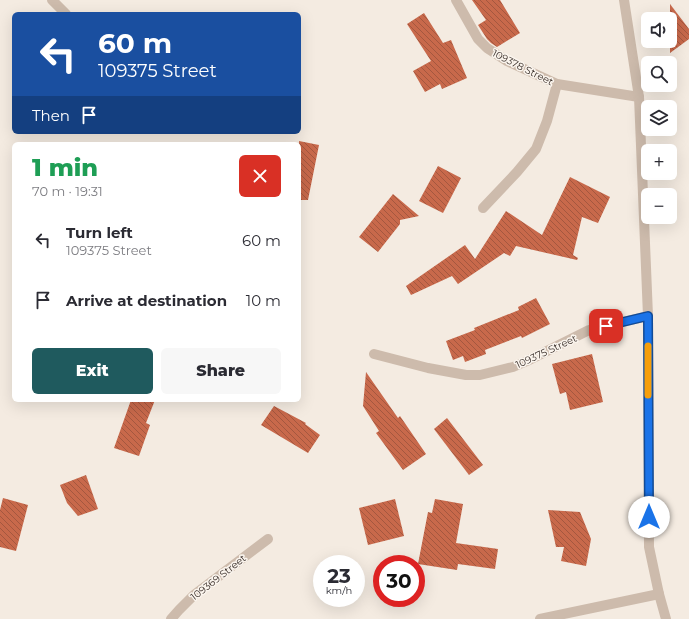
<!DOCTYPE html>
<html lang="en">
<head>
<meta charset="utf-8">
<style>
  :root { --surface:#fff; --page:#f7f7f7; --text:#2b2b33; --muted:#7c7c81; --accent:#1f5a5e }
  body { margin:0; font-family:Montserrat,sans-serif; background:var(--page); color:var(--text); height:100vh; display:flex; flex-direction:column; font-size:15px; white-space:nowrap }
  * { box-sizing:border-box; margin:0 }
  p { font-size:13px; color:var(--muted) }
  .icon { flex:none; width:22px; height:22px; fill:none; stroke:currentColor; stroke-width:2; stroke-linecap:round; stroke-linejoin:round }
  .map { position:relative; flex:1; overflow:hidden }
  .panel { position:absolute; left:12px; top:142px; width:289px; height:260px; display:flex; flex-direction:column; background:var(--surface); border-radius:6px; box-shadow:0 4px 16px #0002 }
  .panel>* { flex:none }
  .banner { position:absolute; left:12px; top:12px; width:289px; height:122px; border-radius:6px; box-shadow:0 4px 16px #0002; background:#1a4fa0; color:#fff; overflow:hidden }
  .buttons { position:absolute; left:641px; top:12px; display:grid; gap:8px }
  .buttons a { display:grid; place-items:center; width:36px; height:36px; border-radius:6px; background:var(--surface); box-shadow:0 4px 16px #0002; font-size:20px }
  .speed { position:absolute; left:313px; top:555px; display:flex; gap:8px; font-size:20px; font-weight:700; text-align:center }
  .speed>* { display:grid; place-content:center; width:52px; height:52px; border-radius:50%; background:var(--surface); box-shadow:0 4px 16px #0002; line-height:1 }
  .speed small { font-size:10px; font-weight:400 }
  .speed .limit { border:6px solid #d22; background:#fff; color:#111 }
  .pin { position:absolute; display:grid; place-items:center; width:34px; height:34px; color:#fff; margin:-17px; border-radius:8px; box-shadow:0 2px 6px #0006 }
  .me { position:absolute; width:44px; margin:-22px; rotate:0deg; stroke-linejoin:round; filter:drop-shadow(0 0 3px #0008) }
  .turn { display:flex; align-items:center; gap:14px; height:84px; padding:0 20px; font-size:18px }
  .turn .icon { width:52px; height:52px; stroke-width:2.5 }
  .turn b { display:block; font-size:28px; line-height:34px }
  .then { display:flex; align-items:center; height:38px; padding:0 20px; background:#0003; gap:8px; font-size:15px }
  .round { display:grid; place-items:center; flex:none; width:42px; height:42px; border-radius:6px; background:var(--page) }
  .summary { display:flex; align-items:center; justify-content:space-between; height:68px; padding:0 20px }
  h1 { font-size:24px; font-weight:800; line-height:30px; color:#1e9e55 }
  .primary-button { display:flex; gap:8px; margin-top:auto; padding:8px 20px }
  .primary-button a { flex:1; height:46px; border-radius:6px; background:var(--accent); color:#fff; font-size:16px; font-weight:800; line-height:46px; text-align:center }
  .primary-button a+a { background:var(--page); color:var(--text) }
  ul { padding:0; list-style:none }
  li { display:flex; align-items:center; gap:12px; height:60px; padding:0 20px }
  li div { flex:1 }
  li b { display:block; font-size:15px }
  li em { font-style:normal }
  .map>svg:first-child { display:block }
</style>
</head>
<body>
<div class="map">
<svg width="689" height="619" viewBox="0 0 689 619">
  <defs>
    <pattern id="building-back-hatch" width="6" height="6" patternUnits="userSpaceOnUse"><rect width="6" height="6" fill="#c8694b"/><path d="M-1 5l2 2M0 0l6 6M5-1l2 2" fill="none" stroke="#a4573f"/></pattern>
  </defs>
  <rect width="100%" height="100%" fill="#f4ebe1"/>
  <g fill="url(#building-back-hatch)">
    <polygon points="472,0 500,0 520,33 497,47 491,43 487,39 478,25 486,20"/>
    <polygon points="670,4 689,29 689,39 670,53"/>
    <polygon points="424,13 443,43 451,40 467,78 442,89 440,84 425,92 413,71 431,61 407,24"/>
    <polygon points="299,141 319,145 308,200 299,200"/>
    <polygon points="438,166 461,178 443,213 419,201"/>
    <polygon points="570,177 610,197 598,223 582,217 573,255 578,258 577,260 516,246 510,256 504,253 458,284 452,276 411,295 406,286 465,245 475,259 506,211 542,235"/>
    <polygon points="393,194 419,216 400,220 400,224 378,252 359,237"/>
    <polygon points="536,298 550,324 522,338 521,336 485,350 486,354 465,362 463,356 453,360 446,341 475,330 474,328 519,310 518,307"/>
    <polygon points="592,354 603,402 570,410 566,392 560,394 552,364"/>
    <polygon points="366,372 398,418 400,416 426,454 403,470 376,433 379,431 363,406"/>
    <polygon points="131,400 155,400 146,423 150,425 139,456 114,448"/>
    <polygon points="274,406 306,423 305,424 320,435 308,453 261,425"/>
    <polygon points="447,418 483,465 469,475 434,429"/>
    <polygon points="86,475 98,509 78,516 67,503 60,485"/>
    <polygon points="3,498 28,505 16,551 0,547 0,510"/>
    <polygon points="395,499 404,536 368,545 359,508"/>
    <polygon points="435,499 463,504 456,543 498,549 495,569 458,564 457,570 418,564 428,512 432,513"/>
    <polygon points="548,510 580,512 591,539 586,566 561,561 564,547 556,547"/>
  </g>
  <g fill="none" stroke-linecap="round" stroke-linejoin="round">
    <g stroke="#cdbbac" stroke-width="10">
      <polyline points="52,0 66,14"/>
      <polyline points="456,0 478,39 487,48 507,61 557,84 639,97"/>
      <polyline points="624,0 639,97 648,316 649,547 659,594 666,619"/>
      <polyline points="483,208 517,172 536,149 547,121 557,84"/>
      <polyline points="374,354 428,368 466,375 480,375 513,367 527,361 589,330 648,316"/>
      <polyline points="171,619 179,610 194,595 268,539"/>
      <polyline points="540,619 659,594"/>
    </g>
  </g>
  <g fill="none" stroke-linecap="round" stroke-linejoin="round">
    <defs>
      <polyline id="route" points="606,326 648,316 649,517"/>
    </defs>
    <use href="#route" stroke="#114b97" stroke-width="10"/>
    <use href="#route" stroke="#1a73e8" stroke-width="7"/>
    <polyline stroke="#f59e0b" stroke-width="7" points="648,346 648,395"/>
  </g>
  <g text-anchor="middle" stroke-width="3" stroke-linejoin="round" paint-order="stroke">
    <g font-size="10" fill="#3b302b" stroke="#fbf5ee">
      <text transform="translate(523 67) rotate(27)" y="4">109378 Street</text>
      <text transform="translate(546 351) rotate(-25)" y="4">109375 Street</text>
      <text transform="translate(218 577) rotate(-38)" y="4">109369 Street</text>
    </g>
  </g>
</svg>
<div class="buttons">
<a><svg class="icon" aria-label="sound" viewBox="0 0 24 24"><path d="M4 9h4l5-4v14l-5-4H4zM17 9q2 3 0 6"/></svg></a>
<a><svg class="icon" aria-label="search" viewBox="0 0 24 24"><circle cx="10" cy="10" r="6"/><path d="M15 15l6 6"/></svg></a>
<a><svg class="icon" aria-label="layers" viewBox="0 0 24 24"><path d="M12 4l9 5-9 5-9-5zM3 14l9 5 9-5"/></svg></a>
<a>+</a>
<a>−</a>
</div>
<div class="speed"><div>23<small>km/h</small></div><div class="limit">30</div></div>
<div class="pin" style="left:606px;top:326px;background:#d93025"><svg class="icon" aria-label="arrive" viewBox="0 0 24 24"><path d="M6 21V4h12l-3 4 3 4H6"/></svg></div>
<svg class="me" style="left:649px;top:517px" viewBox="-20 -20 40 40"><circle r="19" fill="#fff"/><path d="M0-13L10 11 0 6-10 11z" fill="#1a73e8"/></svg>
<div class="banner">
<div class="turn"><svg class="icon" aria-label="left" viewBox="0 0 24 24"><path d="M17 20v-9H6M10 6l-5 5 5 5"/></svg><div><b>60 m</b>109375 Street</div></div>
<div class="then">Then<svg class="icon" aria-label="arrive" viewBox="0 0 24 24"><path d="M6 21V4h12l-3 4 3 4H6"/></svg></div>
</div>
<section class="panel">
<div class="summary"><div><h1>1 min</h1><p>70 m · 19:31</p></div><a class="round" style="background:#d93025;color:#fff"><svg class="icon" aria-label="close" viewBox="0 0 24 24"><path d="M6 6l12 12M18 6L6 18"/></svg></a></div>
<ul>
<li><svg class="icon" aria-label="left" viewBox="0 0 24 24"><path d="M17 20v-9H6M10 6l-5 5 5 5"/></svg><div><b>Turn left</b><p>109375 Street</p></div><em>60 m</em></li>
<li><svg class="icon" aria-label="arrive" viewBox="0 0 24 24"><path d="M6 21V4h12l-3 4 3 4H6"/></svg><div><b>Arrive at destination</b></div><em>10 m</em></li>
</ul>
<div class="primary-button"><a>Exit</a><a>Share</a></div>
</section>
</div>
</body>
</html>
